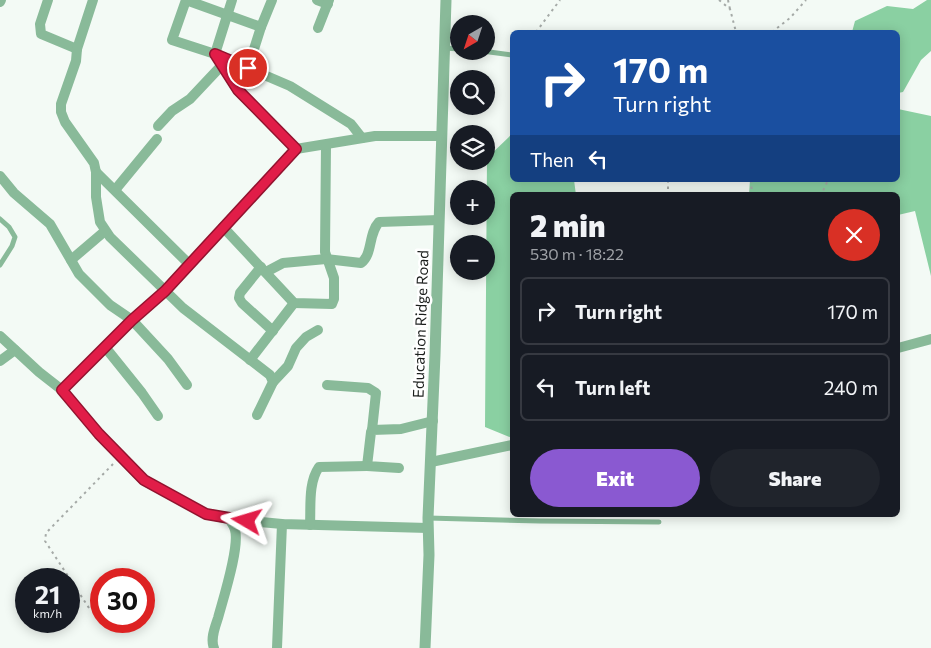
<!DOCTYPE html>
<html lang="en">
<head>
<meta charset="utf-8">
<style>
  :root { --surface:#171b24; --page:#20242c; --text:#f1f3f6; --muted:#9ea1a6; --line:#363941; --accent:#8a59d1 }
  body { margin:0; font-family:Commissioner,sans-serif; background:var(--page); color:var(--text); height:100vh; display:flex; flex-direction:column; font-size:19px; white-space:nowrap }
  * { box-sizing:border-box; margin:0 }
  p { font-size:16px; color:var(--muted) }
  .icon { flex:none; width:28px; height:28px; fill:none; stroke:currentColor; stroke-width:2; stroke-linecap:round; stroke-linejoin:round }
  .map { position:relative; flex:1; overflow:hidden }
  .side { position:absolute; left:510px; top:192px; width:390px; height:325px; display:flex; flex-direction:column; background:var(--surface); border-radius:8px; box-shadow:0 2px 12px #0003 }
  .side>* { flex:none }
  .guide { position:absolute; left:510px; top:30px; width:390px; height:152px; border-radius:8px; box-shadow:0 2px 12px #0003; background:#1a4fa0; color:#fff; overflow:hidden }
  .needle { width:32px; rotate:219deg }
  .buttons { position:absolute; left:450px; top:15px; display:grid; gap:10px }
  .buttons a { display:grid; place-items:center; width:45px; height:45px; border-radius:50%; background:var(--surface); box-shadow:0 2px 12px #0003; font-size:25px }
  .speed { position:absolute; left:15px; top:568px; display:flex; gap:10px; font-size:25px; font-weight:700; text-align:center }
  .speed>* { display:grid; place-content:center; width:65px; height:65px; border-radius:50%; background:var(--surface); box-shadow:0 2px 12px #0003; line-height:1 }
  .speed small { font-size:12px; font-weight:400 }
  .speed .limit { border:8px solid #d22; background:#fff; color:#111 }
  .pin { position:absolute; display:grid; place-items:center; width:42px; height:42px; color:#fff; margin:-21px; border:2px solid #fff; border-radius:50%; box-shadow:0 1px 5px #0007 }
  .me { position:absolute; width:55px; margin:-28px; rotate:277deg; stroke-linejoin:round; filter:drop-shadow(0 0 4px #0008) }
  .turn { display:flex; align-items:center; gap:18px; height:105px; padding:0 20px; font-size:22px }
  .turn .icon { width:65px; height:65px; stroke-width:2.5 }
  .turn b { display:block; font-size:35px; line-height:42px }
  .then { display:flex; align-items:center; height:48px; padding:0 20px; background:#0003; gap:10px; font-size:19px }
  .round { display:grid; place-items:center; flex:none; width:52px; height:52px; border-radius:26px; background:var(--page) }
  .overview { display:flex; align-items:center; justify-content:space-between; height:85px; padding:0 20px }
  h1 { font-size:30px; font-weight:800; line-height:38px }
  .action { display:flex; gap:10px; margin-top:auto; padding:10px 20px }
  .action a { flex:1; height:58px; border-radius:30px; background:var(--accent); color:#fff; font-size:20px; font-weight:800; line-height:58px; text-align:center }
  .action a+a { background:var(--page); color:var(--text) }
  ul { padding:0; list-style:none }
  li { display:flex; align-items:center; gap:15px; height:68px; margin:0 10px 8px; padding:0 10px; border:2px solid var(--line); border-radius:8px }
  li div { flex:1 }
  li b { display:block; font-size:19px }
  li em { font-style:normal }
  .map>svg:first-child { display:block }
</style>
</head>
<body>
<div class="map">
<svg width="931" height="648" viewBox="0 0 931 648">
  <rect width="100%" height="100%" fill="#f3faf5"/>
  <g fill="#8ad0a2">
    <polygon points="927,0 931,0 931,51 921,60 903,92 898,93 898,32 852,32 855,21 887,6 913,9"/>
    <polygon points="898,109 931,116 931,276 915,211 898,215 898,195 749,195 750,180 898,180"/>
    <polygon points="512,134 512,180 574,180 576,195 512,195 512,438 485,427 487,158"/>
  </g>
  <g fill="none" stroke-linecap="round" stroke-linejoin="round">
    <g stroke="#a5aaa7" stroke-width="2" stroke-dasharray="2.5 4" stroke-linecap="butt">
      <polyline points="719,0 730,9 736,32"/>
      <polyline points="728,0 730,9"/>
      <polyline points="536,32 560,0"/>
      <polyline points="772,32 790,18 806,0"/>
      <polyline points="668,180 668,195"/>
      <polyline points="751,180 752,195"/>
      <polyline points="819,195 822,193 828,180"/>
      <polyline points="89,608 45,541 46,533 113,464"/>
    </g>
    <g stroke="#89ba99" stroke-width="5">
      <polyline points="445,48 459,49"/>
      <polyline points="482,51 512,55"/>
      <polyline points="0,265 12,246 15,237 9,227 0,219"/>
      <polyline points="428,518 540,521 659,522"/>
    </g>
    <g stroke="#89ba99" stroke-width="10">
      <polyline points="48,0 40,24 41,34 77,49"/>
      <polyline points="93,0 77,49 76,61 61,104 61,112 65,122 94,163 96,172 96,197 100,222 110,237 183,308 270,375 273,382 257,415"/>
      <polyline points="186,0 172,40 215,54 290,86 351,124 362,138"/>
      <polyline points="186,0 261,27"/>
      <polyline points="232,0 215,54 238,91 296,149"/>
      <polyline points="317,0 328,4"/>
      <polyline points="0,2 1,0"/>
      <polyline points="318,28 329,0"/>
      <polyline points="248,68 261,27 272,0"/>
      <polyline points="158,126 172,111 190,99 222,65"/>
      <polyline points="96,172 189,264"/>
      <polyline points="0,176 14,193 50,224 79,274 110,305 132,320 168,359 187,385"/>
      <polyline points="115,190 157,139"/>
      <polyline points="223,227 294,303 332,304 334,299 334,278 325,252 326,145"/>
      <polyline points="71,260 105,231"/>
      <polyline points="261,267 240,293 239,298 242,303 273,331"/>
      <path d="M266 272 283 263 326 259 361 263C373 254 368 234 379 222L439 220"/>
      <path d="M0 336 39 372 62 390 99 434 143 480 206 514 229 519C231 522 234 526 235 530 240 547 223 599 218 618 215 627 210 639 214 648"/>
      <polyline points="105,347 142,393 158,416"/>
      <polyline points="898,348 931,339"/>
      <polyline points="250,360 294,303"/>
      <polyline points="0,361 15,350"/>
      <polyline points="273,382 288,366 296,348 306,337 318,330"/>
      <polyline points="327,385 368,388 376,393 372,430"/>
      <polyline points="62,390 132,320 165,291 296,149 375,136 442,136"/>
      <polyline points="431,462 512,445"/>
      <polyline points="399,468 367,466 371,432 372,430 401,429 433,421"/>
      <polyline points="229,519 282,524 428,528"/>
      <path d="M310 525C311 506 308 483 319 467L367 466"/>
      <polyline points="277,648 282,524"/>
    </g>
    <polyline stroke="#89ba99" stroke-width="11" points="425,648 429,555 428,518 435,355 446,0"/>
  </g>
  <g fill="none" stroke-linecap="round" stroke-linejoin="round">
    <defs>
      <polyline id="route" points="247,521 206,514 144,480 99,434 62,390 132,320 165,291 296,149 238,90 215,54 248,68"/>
    </defs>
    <use href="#route" stroke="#92132f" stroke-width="12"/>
    <use href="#route" stroke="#e11d48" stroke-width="9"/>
  </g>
  <g text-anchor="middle" stroke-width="5" stroke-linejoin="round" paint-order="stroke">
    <g font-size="15" fill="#1c1f1d" stroke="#fff">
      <text transform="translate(421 324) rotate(-88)" y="5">Education Ridge Road</text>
    </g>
  </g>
</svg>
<div class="buttons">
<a><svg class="needle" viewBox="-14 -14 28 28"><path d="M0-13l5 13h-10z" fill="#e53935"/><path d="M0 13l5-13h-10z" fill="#9ea1a6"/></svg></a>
<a><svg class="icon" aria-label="search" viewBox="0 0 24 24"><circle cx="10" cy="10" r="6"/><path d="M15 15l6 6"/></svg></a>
<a><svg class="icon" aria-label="layers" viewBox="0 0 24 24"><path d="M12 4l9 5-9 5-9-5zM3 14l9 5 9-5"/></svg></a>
<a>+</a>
<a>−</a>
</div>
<div class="speed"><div>21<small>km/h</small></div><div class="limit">30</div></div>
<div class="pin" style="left:248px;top:68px;background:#d93025"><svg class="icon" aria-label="arrive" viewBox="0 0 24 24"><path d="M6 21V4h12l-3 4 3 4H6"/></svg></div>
<svg class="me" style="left:247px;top:521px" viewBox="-20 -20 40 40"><path d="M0-17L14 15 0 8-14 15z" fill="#e11d48" stroke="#fff" stroke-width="4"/></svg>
<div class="guide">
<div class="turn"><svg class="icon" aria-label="right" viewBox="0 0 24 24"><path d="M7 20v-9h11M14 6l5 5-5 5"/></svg><div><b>170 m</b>Turn right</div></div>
<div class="then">Then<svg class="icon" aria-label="left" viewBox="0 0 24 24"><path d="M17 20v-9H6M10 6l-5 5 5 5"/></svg></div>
</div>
<section class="side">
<div class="overview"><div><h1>2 min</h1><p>530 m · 18:22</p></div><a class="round" style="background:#d93025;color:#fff"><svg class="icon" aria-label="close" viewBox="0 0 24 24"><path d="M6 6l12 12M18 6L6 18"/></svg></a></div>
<ul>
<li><svg class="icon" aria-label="right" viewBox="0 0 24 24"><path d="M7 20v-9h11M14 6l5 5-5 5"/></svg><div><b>Turn right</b></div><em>170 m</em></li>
<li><svg class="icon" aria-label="left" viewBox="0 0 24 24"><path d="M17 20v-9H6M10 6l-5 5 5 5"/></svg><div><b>Turn left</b></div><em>240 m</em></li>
</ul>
<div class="action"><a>Exit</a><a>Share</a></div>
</section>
</div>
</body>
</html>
